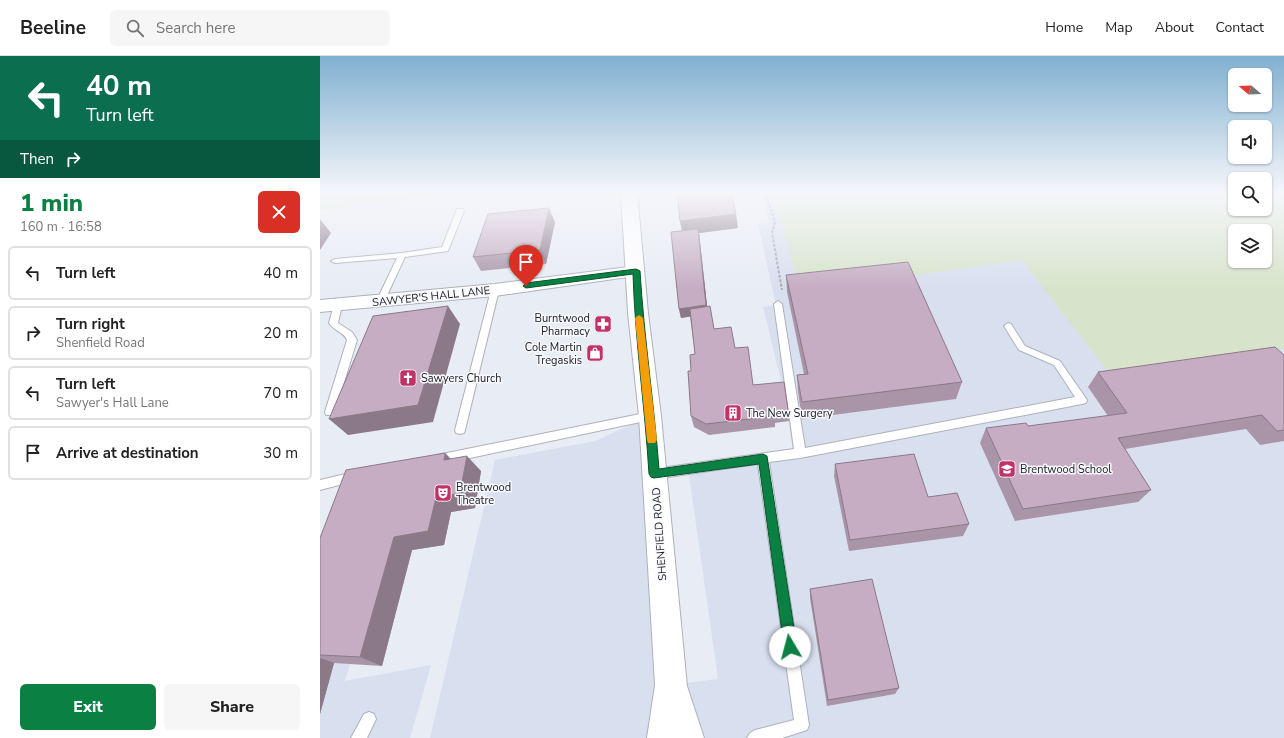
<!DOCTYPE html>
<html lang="en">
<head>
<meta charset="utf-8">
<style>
  :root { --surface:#fff; --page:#f6f6f6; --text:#222; --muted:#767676; --line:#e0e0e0; --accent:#0b8043 }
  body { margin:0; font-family:"Nunito Sans",sans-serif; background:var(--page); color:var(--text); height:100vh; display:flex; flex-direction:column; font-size:15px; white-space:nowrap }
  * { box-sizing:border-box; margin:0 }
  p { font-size:13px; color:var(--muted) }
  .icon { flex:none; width:22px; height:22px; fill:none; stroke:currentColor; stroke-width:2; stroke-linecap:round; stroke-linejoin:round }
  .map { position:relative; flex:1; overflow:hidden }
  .side { display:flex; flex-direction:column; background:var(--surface); width:320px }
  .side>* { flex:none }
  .top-card { background:#0b6e4f; color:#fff; overflow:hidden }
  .needle { width:26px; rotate:289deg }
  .tools { position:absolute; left:908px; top:12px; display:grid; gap:8px }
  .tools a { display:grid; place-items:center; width:44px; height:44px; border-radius:6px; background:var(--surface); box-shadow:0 1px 3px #0004; font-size:20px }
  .pin { position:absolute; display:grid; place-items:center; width:34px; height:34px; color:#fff; margin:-41px -17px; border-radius:50% 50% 50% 0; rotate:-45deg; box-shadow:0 0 4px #0007 }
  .pin .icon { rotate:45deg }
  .me { position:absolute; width:44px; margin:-22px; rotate:352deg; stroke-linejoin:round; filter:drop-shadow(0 0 3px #0008) }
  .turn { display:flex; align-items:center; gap:14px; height:84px; padding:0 20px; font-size:18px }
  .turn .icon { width:52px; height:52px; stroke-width:2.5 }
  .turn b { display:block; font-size:28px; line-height:34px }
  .then { display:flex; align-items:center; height:38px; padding:0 20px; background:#0003; gap:8px; font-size:15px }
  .round { display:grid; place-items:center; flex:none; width:42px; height:42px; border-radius:6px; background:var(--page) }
  .headline { display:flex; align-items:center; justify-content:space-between; height:68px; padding:0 20px }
  h1 { font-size:24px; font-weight:800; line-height:30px; color:var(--accent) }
  .cta { display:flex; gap:8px; margin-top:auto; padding:8px 20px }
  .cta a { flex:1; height:46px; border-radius:6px; background:var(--accent); color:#fff; font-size:16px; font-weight:800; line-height:46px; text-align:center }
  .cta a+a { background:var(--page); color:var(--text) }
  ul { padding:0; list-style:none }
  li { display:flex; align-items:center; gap:12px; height:54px; margin:0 8px 6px; padding:0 12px; border:2px solid var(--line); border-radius:6px }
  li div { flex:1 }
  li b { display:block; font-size:15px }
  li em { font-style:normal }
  header { display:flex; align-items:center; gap:24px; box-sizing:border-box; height:56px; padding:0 20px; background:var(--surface); border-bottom:1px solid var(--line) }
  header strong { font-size:19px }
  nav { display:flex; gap:22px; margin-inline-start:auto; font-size:14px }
  .search { width:280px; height:36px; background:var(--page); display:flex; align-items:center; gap:10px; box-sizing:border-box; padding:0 14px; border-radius:6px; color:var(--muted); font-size:15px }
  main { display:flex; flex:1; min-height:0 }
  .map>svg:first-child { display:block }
</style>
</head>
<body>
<header>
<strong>Beeline</strong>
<div class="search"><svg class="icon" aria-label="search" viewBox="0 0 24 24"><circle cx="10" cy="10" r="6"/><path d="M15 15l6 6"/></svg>Search here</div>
<nav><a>Home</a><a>Map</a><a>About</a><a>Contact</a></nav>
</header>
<main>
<section class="side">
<div class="top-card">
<div class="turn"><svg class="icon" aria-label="left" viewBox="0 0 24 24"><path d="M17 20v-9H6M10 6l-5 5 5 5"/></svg><div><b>40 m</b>Turn left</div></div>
<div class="then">Then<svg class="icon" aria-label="right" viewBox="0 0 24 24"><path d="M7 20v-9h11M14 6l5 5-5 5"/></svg></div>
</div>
<div class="headline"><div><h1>1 min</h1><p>160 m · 16:58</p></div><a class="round" style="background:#d93025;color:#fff"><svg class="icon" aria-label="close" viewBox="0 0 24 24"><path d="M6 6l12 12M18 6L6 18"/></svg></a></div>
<ul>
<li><svg class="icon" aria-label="left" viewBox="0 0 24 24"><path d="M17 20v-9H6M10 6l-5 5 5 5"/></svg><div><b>Turn left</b></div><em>40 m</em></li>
<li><svg class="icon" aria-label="right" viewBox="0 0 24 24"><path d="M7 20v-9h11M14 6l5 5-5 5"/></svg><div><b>Turn right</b><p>Shenfield Road</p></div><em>20 m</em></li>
<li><svg class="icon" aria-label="left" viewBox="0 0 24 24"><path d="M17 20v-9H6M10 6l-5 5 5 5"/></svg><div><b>Turn left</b><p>Sawyer's Hall Lane</p></div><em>70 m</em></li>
<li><svg class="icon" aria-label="arrive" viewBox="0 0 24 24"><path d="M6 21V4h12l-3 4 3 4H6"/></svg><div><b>Arrive at destination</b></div><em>30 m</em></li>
</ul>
<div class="cta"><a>Exit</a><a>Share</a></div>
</section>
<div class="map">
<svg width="964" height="682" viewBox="0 0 964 682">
  <rect width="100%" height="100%" fill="#e8ecf5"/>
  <g fill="#d8dfef" fill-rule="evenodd">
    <path d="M441 136H915V153H945V136H964V682H110L175 404 275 385 330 360 351 629 398 623 369 419 451 407 474 401 463 333 443 251 456 249 438 168 450 167ZM915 175H945V205H915Z"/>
    <polygon points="67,479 25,625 111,609 90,682 0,682 0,490"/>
  </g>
  <g fill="#d7e4cb" fill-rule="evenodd">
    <polygon points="0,136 138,136 0,154"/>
    <path d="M451 136H915V153H945V136H964V293L788 316 702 204 481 235 461 165ZM915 175H945V205H915Z"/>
  </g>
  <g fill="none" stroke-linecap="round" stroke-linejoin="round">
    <defs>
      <g id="service">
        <polygon points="137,153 143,153 144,155 128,195 85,201 63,248 60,249 56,246 77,202 15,207 11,205 15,203 82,197 122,191"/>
        <polygon points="175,231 179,234 145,374 144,377 140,378 136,377 135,374 171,234"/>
        <polygon points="458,245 462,248 485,392 755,341 734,309 699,294 684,270 688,267 691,268 705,290 740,305 767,344 766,347 762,348 480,402 449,406 489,669 487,674 462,682 427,682 430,677 435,674 474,664 438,408 334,423 330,421 328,418 330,415 334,413 474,393 454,248"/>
        <path d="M18 246 22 249 18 267 32 276 37 284 15 356 14 359H6L5 356 27 284C24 276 14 275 9 267L14 249Z"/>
        <polygon points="330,356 334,357 335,360 334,363 330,364 117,409 113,407 112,404 113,401 117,399"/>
        <polygon points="34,416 38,418 40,421 38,424 0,434 0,424"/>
        <polygon points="49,656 54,658 56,663 47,682 31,682 44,658"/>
      </g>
      <polygon id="minor" points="316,210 322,211 324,215 322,219 175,240 0,256 0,244 175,228"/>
      <polygon id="primary" points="301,136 317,136 328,257 341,360 367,630 384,682 327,682 335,629 319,360 308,257"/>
    </defs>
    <use href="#service" stroke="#adb1ba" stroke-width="2"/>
    <use href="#minor" stroke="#adb1ba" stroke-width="2"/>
    <use href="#primary" stroke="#adb1ba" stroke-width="2"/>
    <polyline stroke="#a7aab2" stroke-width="2" stroke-dasharray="3 1.5" stroke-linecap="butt" points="445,136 455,166 452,177 462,234"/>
    <use href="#service" fill="#fff" fill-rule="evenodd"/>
    <use href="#minor" fill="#fff" fill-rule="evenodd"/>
    <use href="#primary" fill="#fff" fill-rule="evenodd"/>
  </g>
  <g fill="#aa95a8">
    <polygon points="360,165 418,172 379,177 387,250 394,273 415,292 433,329 468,354 469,365 455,367 455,371 389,379 374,371 371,360 371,315 375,298 370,260 361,262 359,253 362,175"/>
    <polygon points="235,166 226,208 161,215 153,201"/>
    <polygon points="466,219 642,326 636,343 482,363 478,336 477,319 484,318 467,236"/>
    <polygon points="964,299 964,385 940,389 926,373 805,393 831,434 818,446 695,465 660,387 666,372 708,370 788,360 768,331 778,316"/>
    <polygon points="125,397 131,403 161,415 155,452 131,456 124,489 92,494 62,610 14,607 0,658 0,482"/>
    <polygon points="515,408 608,441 649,468 643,480 529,495 514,420"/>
    <polygon points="490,533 579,632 575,638 507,650 490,542"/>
  </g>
  <g fill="#8b7988">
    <polygon points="229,152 235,166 226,208 220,194"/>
    <polygon points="416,158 418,172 379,177 388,258 361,262 359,253 363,179 360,165"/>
    <polygon points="0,163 11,177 0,194"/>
    <polygon points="128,250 140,268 113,366 28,379 9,363"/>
    <polygon points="125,397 140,413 124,404"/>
    <polygon points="147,400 161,415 155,452 131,456 124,489 92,494 62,610 40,601 74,481 116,442"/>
    <polygon points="0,602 14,607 0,658"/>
  </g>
  <g fill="#c6adc3" stroke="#8b7988">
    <polygon points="357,136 411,136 416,158 360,165"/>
    <polygon points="229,152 220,194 153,201 168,158"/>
    <polygon points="378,173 386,249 359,253 351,176"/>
    <polygon points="588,206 642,326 482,346 477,319 488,318 466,219"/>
    <polygon points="128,250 98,349 9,363 53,260"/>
    <polygon points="390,250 394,273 411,271 415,292 428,291 433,329 464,326 468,354 454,355 455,360 386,368 371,360 368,315 371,315 370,299 375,298 370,253"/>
    <polygon points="955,291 964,299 964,374 957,375 942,359 798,382 831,434 703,453 666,372 706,367 708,370 807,357 778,316"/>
    <polygon points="125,397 124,404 147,400 140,437 116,442 108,475 74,481 40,601 0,599 0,482 26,414"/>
    <polygon points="594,398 608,441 637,437 649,468 530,484 515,408"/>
    <polygon points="552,523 579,632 508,644 490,533"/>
  </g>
  <linearGradient id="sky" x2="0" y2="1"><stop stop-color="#80b0d1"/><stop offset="0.59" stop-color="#f5f6fa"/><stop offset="1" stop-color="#f5f6fa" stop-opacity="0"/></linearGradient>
  <rect width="964" height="232" fill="url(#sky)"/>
  <path fill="#0b8043" stroke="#07532c" d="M316 213 320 215C324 281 334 347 339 413L443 398 447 400 477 591 475 595 470 597 466 595 464 591 439 408 334 422 331 421 329 418C325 351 315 285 313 218L206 232 203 230 206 227Z"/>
  <polygon fill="#f59e0b" points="319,259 323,262 337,384 335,387 328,387 327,384 315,262"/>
  <defs>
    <symbol id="pharmacy-square" viewBox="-11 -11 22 22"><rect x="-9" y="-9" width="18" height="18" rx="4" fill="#bf3367" stroke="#f7f9ff"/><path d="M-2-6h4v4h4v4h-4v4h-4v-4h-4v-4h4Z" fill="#fff"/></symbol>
    <symbol id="shop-square" viewBox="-11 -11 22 22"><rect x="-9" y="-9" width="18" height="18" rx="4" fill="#bf3367" stroke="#f7f9ff"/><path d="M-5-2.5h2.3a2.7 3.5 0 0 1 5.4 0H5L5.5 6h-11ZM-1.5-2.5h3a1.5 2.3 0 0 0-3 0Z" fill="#fff"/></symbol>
    <symbol id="church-square" viewBox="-11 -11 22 22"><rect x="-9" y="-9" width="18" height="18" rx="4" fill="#bf3367" stroke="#f7f9ff"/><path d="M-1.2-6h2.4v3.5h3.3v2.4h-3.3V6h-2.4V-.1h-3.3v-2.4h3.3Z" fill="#fff"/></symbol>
    <symbol id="building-square" viewBox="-11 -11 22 22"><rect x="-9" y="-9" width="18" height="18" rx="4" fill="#bf3367" stroke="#f7f9ff"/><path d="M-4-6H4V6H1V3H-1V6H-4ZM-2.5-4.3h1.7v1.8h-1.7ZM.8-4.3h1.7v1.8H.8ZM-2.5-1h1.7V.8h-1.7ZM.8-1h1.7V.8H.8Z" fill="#fff"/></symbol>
    <symbol id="school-square" viewBox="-11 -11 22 22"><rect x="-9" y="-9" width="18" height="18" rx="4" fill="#bf3367" stroke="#f7f9ff"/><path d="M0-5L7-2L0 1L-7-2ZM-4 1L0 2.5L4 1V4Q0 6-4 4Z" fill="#fff"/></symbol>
    <symbol id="theatre-square" viewBox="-11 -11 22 22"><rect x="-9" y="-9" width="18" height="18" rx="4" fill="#bf3367" stroke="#f7f9ff"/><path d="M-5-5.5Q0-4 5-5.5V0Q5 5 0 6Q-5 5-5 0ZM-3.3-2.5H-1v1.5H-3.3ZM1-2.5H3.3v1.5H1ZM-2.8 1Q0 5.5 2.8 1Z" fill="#fff"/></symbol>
  </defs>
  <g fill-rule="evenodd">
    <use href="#pharmacy-square" x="273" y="258" width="20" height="20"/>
    <use href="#shop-square" x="265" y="287" width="20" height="20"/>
    <use href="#church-square" x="78" y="312" width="20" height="20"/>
    <use href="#building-square" x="403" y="347" width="20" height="20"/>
    <use href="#school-square" x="677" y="403" width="20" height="20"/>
    <use href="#theatre-square" x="113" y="427" width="20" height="20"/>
  </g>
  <g text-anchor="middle" stroke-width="3" stroke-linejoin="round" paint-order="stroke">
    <g font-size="11" fill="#212226" stroke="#f7f9ff">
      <text transform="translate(111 240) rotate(-6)" y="4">SAWYER'S HALL LANE</text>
      <text transform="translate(339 478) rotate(-94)" y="4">SHENFIELD ROAD</text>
    </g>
    <g font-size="11" fill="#212226" stroke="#f7f9ff" text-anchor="start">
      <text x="270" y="266" text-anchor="end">Burntwood<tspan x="270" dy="13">Pharmacy</tspan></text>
      <text x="262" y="295" text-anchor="end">Cole Martin<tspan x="262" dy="13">Tregaskis</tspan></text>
      <text x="101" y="326">Sawyers Church</text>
      <text x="426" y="361">The New Surgery</text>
      <text x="700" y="417">Brentwood School</text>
      <text x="136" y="435">Brentwood<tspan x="136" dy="13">Theatre</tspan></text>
    </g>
  </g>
</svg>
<div class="tools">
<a><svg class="needle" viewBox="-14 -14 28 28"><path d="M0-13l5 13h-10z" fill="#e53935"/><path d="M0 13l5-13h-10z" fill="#767676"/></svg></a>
<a><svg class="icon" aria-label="sound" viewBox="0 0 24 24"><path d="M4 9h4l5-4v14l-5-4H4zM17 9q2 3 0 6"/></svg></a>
<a><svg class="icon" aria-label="search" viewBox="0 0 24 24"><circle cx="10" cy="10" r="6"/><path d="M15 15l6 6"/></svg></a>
<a><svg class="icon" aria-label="layers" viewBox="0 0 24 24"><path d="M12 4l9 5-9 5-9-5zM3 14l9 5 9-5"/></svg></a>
</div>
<div class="pin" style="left:206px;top:230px;background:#d93025"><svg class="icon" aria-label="arrive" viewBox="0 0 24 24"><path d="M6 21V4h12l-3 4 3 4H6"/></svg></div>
<svg class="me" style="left:470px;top:591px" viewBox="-20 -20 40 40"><circle r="19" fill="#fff"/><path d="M0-13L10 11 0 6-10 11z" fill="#0b8043"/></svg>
</div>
</main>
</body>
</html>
